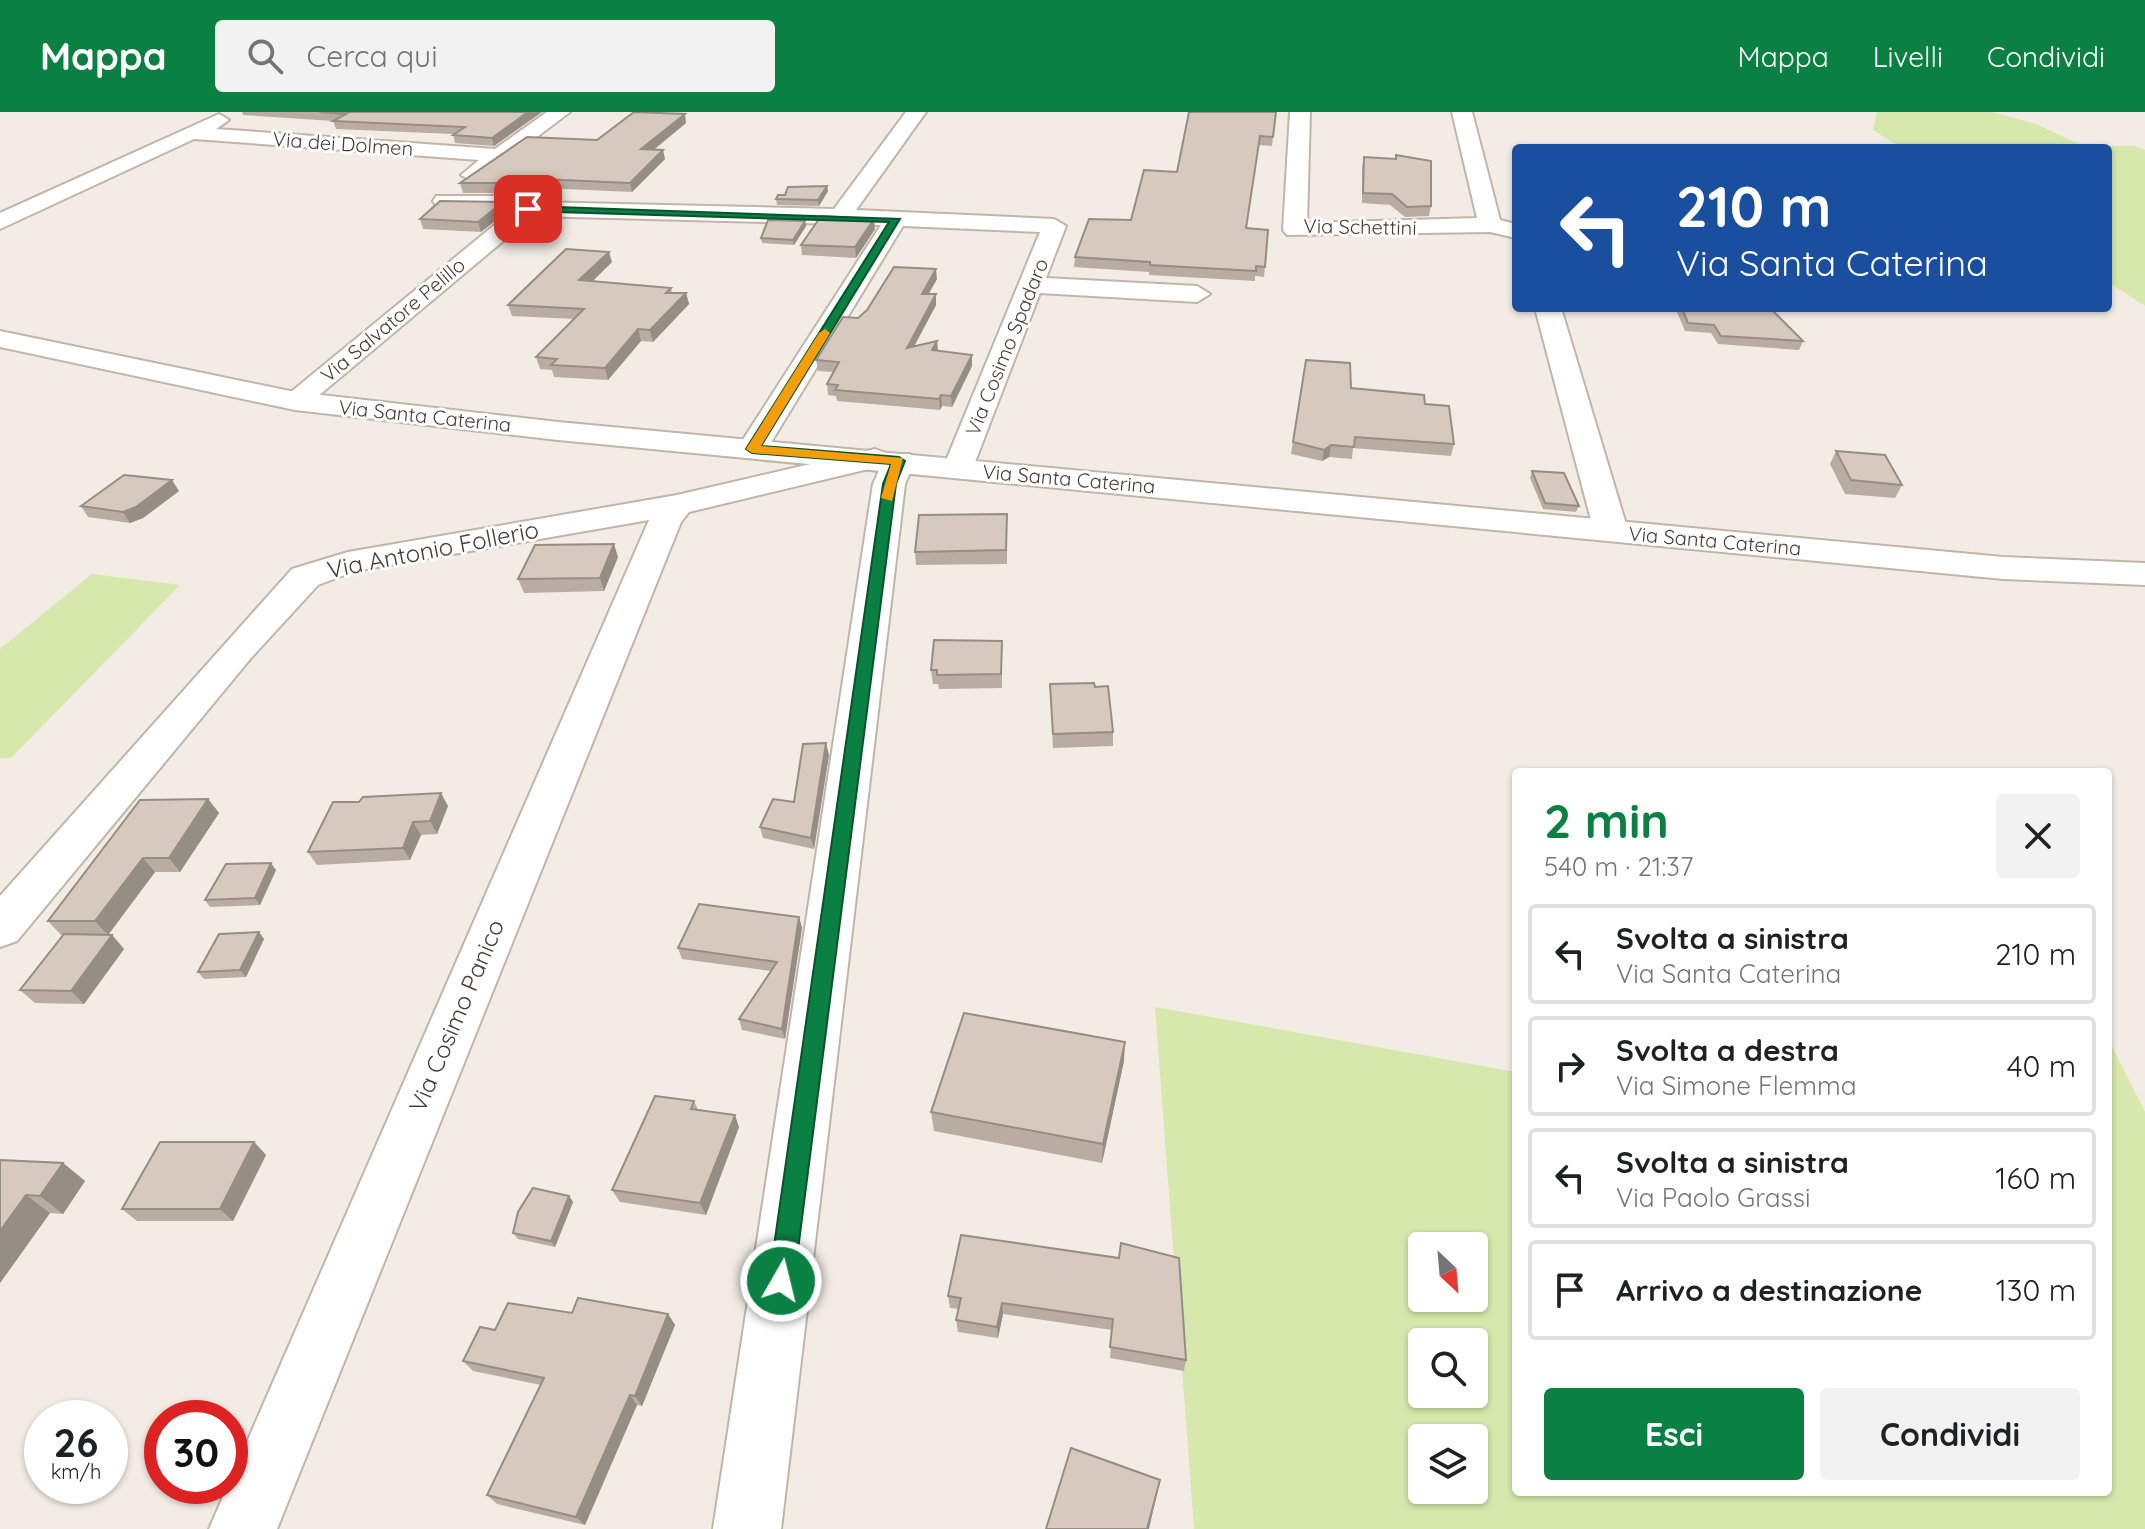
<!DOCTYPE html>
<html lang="it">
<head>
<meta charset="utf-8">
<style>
  :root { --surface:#fff; --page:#f2f2f2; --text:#202124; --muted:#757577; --line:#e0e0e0; --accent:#0b8043 }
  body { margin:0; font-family:Quicksand,sans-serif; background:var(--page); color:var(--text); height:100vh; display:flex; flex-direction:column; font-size:30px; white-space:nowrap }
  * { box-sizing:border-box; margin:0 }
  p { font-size:26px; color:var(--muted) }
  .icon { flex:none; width:44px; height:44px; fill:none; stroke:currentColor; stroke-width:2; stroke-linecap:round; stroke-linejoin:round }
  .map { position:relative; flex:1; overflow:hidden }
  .sheet { position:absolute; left:1512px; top:656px; width:600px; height:728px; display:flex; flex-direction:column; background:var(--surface); border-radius:8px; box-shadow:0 2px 6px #0004 }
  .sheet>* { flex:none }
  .guide { position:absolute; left:1512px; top:32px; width:600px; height:168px; border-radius:8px; box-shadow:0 2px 6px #0004; background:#1a4fa0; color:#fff; overflow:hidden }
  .needle { width:52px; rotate:154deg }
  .controls { position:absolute; left:1408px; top:1120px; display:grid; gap:16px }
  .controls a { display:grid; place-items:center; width:80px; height:80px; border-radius:8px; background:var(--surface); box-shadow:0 2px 6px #0004; font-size:40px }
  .speed { position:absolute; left:24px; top:1288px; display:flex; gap:16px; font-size:40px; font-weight:700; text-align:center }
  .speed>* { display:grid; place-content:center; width:104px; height:104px; border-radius:50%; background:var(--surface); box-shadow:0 2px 6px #0004; line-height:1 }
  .speed small { font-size:20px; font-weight:400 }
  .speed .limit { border:12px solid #d22; background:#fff; color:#111 }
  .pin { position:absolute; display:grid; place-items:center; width:68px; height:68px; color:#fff; margin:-34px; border-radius:16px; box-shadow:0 4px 12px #0006 }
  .me { position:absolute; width:88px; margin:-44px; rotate:8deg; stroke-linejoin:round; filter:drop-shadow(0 0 6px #0008) }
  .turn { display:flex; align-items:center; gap:28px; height:168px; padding:0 32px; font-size:36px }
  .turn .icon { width:104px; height:104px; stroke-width:2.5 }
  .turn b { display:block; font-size:56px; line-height:68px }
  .round { display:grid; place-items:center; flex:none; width:84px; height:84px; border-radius:8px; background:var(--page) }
  .headline { display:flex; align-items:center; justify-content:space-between; height:136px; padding:0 32px }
  h1 { font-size:48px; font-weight:700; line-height:60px; color:var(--accent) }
  .cta { display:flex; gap:16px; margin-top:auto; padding:16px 32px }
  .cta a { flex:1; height:92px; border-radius:8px; background:var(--accent); color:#fff; font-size:32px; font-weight:700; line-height:92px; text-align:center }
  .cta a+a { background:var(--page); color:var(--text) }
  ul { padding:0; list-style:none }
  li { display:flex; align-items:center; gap:24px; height:100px; margin:0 16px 12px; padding:0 16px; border:4px solid var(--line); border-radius:8px }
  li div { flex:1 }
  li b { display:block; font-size:30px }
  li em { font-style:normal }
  header { display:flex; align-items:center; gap:48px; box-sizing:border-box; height:112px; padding:0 40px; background:var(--accent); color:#fff }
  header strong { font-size:38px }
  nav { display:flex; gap:44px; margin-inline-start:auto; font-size:28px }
  .search { width:560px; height:72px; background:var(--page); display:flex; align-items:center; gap:20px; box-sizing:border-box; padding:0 28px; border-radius:8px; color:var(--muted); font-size:30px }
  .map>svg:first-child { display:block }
</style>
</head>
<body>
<header>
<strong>Mappa</strong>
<div class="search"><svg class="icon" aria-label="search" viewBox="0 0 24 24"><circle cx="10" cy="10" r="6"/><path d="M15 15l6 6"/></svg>Cerca qui</div>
<nav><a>Mappa</a><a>Livelli</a><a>Condividi</a></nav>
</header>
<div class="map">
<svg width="2145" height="1417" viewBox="0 0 2145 1417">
  <rect width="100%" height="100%" fill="#f2ece5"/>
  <g fill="#d6e8ac" fill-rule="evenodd">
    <polygon points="1877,0 1992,0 2036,12 2083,34 2135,34 2145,38 2145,194 2108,170 2108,36 1901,36 1873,18"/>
    <polygon points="92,462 180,473 11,646 0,646 0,537"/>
    <path d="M1155 895 1516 960V1380H2108V927L2145 1000V1417H1194ZM1422 1134H1474V1186H1422ZM1422 1230H1474V1282H1422ZM1422 1326H1474V1378H1422Z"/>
  </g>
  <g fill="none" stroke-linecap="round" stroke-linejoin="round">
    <defs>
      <g id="minor">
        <polygon points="547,0 570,0 480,68 472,69 461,63 479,48 194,27 0,117 0,101 219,2 229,8 216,17 495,37"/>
        <polygon points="906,0 926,0 856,98 1054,107 1066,114 1046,166 1197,174 1210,182 1197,190 1040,181 970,363 948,363 943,356 1040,120 903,114 767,337 763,344 741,344 737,337 881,113 533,104 305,295 285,295 280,289 514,97 444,96 436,94 433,89 436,84 522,84 534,90 834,97"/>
        <polygon points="1290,0 1310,0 1307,111 1477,106 1452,0 1472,0 1500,108 1516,112 1516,126 1490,120 1287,123 1283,118"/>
        <polygon points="1535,196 1561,196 1628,419 1623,426 1611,429 1599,426 1594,419"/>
        <polygon points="875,337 888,342 910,342 915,349 905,372 781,1417 713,1417 873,372 881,354 689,400 681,410 277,1417 209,1417 649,408 355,459 318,473 251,546 17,829 0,835 0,784 292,457 348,440 677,383"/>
      </g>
      <polygon id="tertiary" points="0,219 295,280 558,310 2003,445 2145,451 2145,473 2003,467 558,328 295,298 0,235"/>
    </defs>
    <use href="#minor" stroke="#c1b5aa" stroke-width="4"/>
    <use href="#tertiary" stroke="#c1b5aa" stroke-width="4"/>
    <use href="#minor" fill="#fff" fill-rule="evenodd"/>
    <use href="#tertiary" fill="#fff" fill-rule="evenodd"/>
  </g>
  <g fill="#b9ada3">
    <polygon points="242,0 542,0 494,34 455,31 453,22 336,17 333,9 243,3"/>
    <polygon points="1276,0 1272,34 1259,33 1246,116 1268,118 1264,165 1255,164 1255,169 1149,163 1149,160 1074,155 1075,145 1131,108 1177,60"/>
    <polygon points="686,11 654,38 665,47 632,80 543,76 531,85 522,81 463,81 460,71 597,28"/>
    <polygon points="1364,45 1431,94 1429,104 1405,105 1390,93 1362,91 1362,55"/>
    <polygon points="827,74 828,79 819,94 777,93 776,87 785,83"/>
    <polygon points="506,100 481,120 423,117 420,107"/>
    <polygon points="805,109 806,114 794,133 762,131 761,126"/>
    <polygon points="875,117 856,146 802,143 801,133"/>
    <polygon points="612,150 592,170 671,176 672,181 686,181 689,192 653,230 641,229 608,268 554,265 552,258 540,257 536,245 574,207 512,204 508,193"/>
    <polygon points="937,167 928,182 936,193 914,234 937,229 938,239 972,243 972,254 952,295 942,294 940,298 837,289 836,284 828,283 827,272 833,260 818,259 816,248 858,206"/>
    <polygon points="1622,196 1770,196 1803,229 1799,238 1718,232 1711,221 1685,219 1677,200"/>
    <polygon points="1306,248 1351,276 1425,292 1454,332 1451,344 1353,336 1352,347 1329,345 1322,349 1291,342"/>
    <polygon points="1836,339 1902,373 1895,386 1845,382 1830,352"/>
    <polygon points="1532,359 1579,394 1576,400 1543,397 1530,366"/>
    <polygon points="179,379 143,406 130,411 88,405 81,394"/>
    <polygon points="1007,402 1007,452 916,453 915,440"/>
    <polygon points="618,445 604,479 524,481 518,467"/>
    <polygon points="1002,529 1002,576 939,577 938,572 933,572 931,558"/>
    <polygon points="1050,572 1095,575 1113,620 1113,634 1053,636"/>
    <polygon points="829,643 814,737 763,726 760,715 794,690"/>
    <polygon points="208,687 219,701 180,760 155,760 108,823 112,823 124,837 84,892 35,891 20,878 63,823 61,823 48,809"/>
    <polygon points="448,694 437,722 421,723 410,748 317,753 308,740"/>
    <polygon points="276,758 260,793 210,795 205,788"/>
    <polygon points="799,805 802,816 785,927 742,918 739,907 771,859 682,847 678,836"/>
    <polygon points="264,827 246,865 204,867 198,860"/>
    <polygon points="1124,949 1102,1051 934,1019 931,1000"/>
    <polygon points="694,989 698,998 739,1015 706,1103 620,1090 612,1078"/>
    <polygon points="254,1030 266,1043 233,1109 137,1109 122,1097"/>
    <polygon points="0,1048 63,1051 85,1069 63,1102 50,1101 0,1171"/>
    <polygon points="569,1084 573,1090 555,1135 518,1127 513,1121"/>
    <polygon points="961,1123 1186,1248 1184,1259 1110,1246 1112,1218 1003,1202 998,1226 958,1220 956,1208 959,1197 950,1196 948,1184"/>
    <polygon points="572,1201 668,1202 675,1213 642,1294 637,1293 585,1413 497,1392 487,1383 541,1273 473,1259 463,1249 495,1218"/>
  </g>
  <g fill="#968d84">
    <polygon points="528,0 542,0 494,34 492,26"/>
    <polygon points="685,2 686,11 643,46 641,37"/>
    <polygon points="663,38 665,47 632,80 630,71"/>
    <polygon points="540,67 543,76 531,85 528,76"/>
    <polygon points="827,74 828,79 819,94 818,88"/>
    <polygon points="503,90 506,100 481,120 478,110"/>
    <polygon points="874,107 875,117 856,146 855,135"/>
    <polygon points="805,109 806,114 794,133 793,128"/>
    <polygon points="609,140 612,150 582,179 579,168"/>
    <polygon points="936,157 937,167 923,192 922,182"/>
    <polygon points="686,181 689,192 653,230 650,218"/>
    <polygon points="936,182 936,193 908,246 907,236"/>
    <polygon points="638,217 641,229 608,268 605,256"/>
    <polygon points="937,229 938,240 932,238"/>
    <polygon points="972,243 972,254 952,295 951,284"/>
    <polygon points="941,283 942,294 940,298 939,287"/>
    <polygon points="1331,333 1329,345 1322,349 1324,338"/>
    <polygon points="172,368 179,379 143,406 130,411 123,400"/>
    <polygon points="614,432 618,445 604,479 600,466"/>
    <polygon points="826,631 829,643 814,737 811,726"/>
    <polygon points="441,681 448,694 437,722 430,709"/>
    <polygon points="208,687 219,701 180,760 169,746"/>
    <polygon points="413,710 421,723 410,748 403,736"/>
    <polygon points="143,746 155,760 108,823 95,809"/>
    <polygon points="271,751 276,758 260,793 255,786"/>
    <polygon points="799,805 802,816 785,927 782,917"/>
    <polygon points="259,820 264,827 246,865 240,858"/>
    <polygon points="112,823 124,837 84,892 71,879"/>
    <polygon points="1125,930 1124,949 1102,1051 1103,1032"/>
    <polygon points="735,1003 739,1015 706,1103 700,1091"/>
    <polygon points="254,1030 266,1043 233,1109 220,1097"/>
    <polygon points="63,1051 85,1069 63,1102 40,1084"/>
    <polygon points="26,1083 50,1101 0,1171 0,1119"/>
    <polygon points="569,1084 573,1090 555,1135 551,1129"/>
    <polygon points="1002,1191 1003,1202 998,1226 997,1215"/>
    <polygon points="668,1202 675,1213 642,1294 635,1284"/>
    <polygon points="630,1283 637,1293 585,1413 576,1405"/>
    <polygon points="1160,1368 1149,1417 1147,1417"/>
  </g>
  <g fill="#d7c9bd" stroke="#968d84" stroke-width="2">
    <polygon points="319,0 528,0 492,26 453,23 465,15 333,9 346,2"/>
    <polygon points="634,0 685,2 641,37 663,38 630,71 540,67 528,76 519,71 460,71 527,25 597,28"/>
    <polygon points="1189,0 1276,0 1273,25 1260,24 1246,116 1268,118 1265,155 1256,154 1256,159 1150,153 1150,150 1075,145 1089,107 1131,108 1144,58 1177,60"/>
    <polygon points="1396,43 1431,49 1431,94 1407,95 1392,82 1363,81 1364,45 1396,47"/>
    <polygon points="827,74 818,88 776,87 778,83 785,83 788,75"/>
    <polygon points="440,89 503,90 478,110 420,107"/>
    <polygon points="821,104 874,107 855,135 801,133"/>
    <polygon points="768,108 805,109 793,128 761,126"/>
    <polygon points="566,137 609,140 579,168 671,176 666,181 686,181 650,218 638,217 605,256 551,253 557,247 536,245 584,197 508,193"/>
    <polygon points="894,155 936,157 922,182 936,182 907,236 937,229 932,238 972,243 951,284 941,283 939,287 835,278 838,273 827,272 839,250 816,248 843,205 858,206 867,198"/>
    <polygon points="1682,196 1770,196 1803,229 1721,224 1714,213 1688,211"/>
    <polygon points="1306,248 1350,251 1351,276 1424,283 1425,292 1449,294 1454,332 1355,325 1354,335 1331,333 1324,338 1293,330"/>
    <polygon points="1836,339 1885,343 1902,373 1851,368"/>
    <polygon points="1532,359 1564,361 1579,394 1545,391"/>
    <polygon points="124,363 172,368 136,395 123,400 81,394"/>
    <polygon points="1007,402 1006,438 915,440 919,403"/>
    <polygon points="614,432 600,466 518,467 535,433"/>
    <polygon points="934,528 1002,529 1001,562 937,563 937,558 931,558"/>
    <polygon points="1094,571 1095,575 1108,574 1113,620 1053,622 1050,572"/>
    <polygon points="826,631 811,726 760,715 773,687 794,690 803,632"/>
    <polygon points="441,681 430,709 413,710 403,736 308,740 333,690 359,690 363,685"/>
    <polygon points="208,687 169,746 143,746 95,809 48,809 140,688"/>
    <polygon points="271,751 255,786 205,788 226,752"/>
    <polygon points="699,792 799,805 782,917 739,907 777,850 678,836"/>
    <polygon points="259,820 240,858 198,860 219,822"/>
    <polygon points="64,822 112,823 71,879 20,878"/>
    <polygon points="964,901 1125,930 1103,1032 931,1000"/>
    <polygon points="655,984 694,989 691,997 735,1003 700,1091 612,1078"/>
    <polygon points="160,1030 254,1030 220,1097 122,1097"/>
    <polygon points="0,1048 63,1051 40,1084 26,1083 0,1119"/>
    <polygon points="533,1076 569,1084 551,1129 513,1121 518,1100"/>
    <polygon points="961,1123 1119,1146 1121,1131 1179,1146 1186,1248 1110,1235 1113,1207 1002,1191 997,1215 956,1208 961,1186 948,1184"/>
    <polygon points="578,1186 668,1202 635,1284 630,1283 576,1405 487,1383 544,1266 463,1249 480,1215 495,1218 508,1191 572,1201"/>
    <polygon points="1071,1336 1160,1368 1147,1417 1046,1417"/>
  </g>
  <polygon fill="#0b8043" stroke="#07532c" stroke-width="2" points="528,94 900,107 761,334 899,345 905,349 896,372 794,1169 790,1178 781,1182 772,1178 769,1169 883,372 891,352 752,341 746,337 889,110 524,99"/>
  <polygon fill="#f59e0b" points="825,217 830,221 761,334 903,346 892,389 881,386 891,352 752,341 746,337 819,221"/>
  <g text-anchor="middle" stroke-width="6" stroke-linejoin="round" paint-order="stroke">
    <g font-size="20" fill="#453c34" stroke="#fff">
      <text transform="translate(343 32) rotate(4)" y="7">Via dei Dolmen</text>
      <text transform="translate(1360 115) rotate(1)" y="7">Via Schettini</text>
      <text transform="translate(393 208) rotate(-40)" y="7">Via Salvatore Pelillo</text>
      <text transform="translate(1007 235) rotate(-68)" y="7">Via Cosimo Spadaro</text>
      <text transform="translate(425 304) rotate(6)" y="7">Via Santa Caterina</text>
      <text transform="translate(1069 367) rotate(5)" y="7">Via Santa Caterina</text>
      <text transform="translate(1715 429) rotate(5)" y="7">Via Santa Caterina</text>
    </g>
    <g font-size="24" fill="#453c34" stroke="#fff">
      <text transform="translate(433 438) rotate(-11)" y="8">Via Antonio Follerio</text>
      <text transform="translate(457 904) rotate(-67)" y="8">Via Cosimo Panico</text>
    </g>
  </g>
</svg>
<div class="controls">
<a><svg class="needle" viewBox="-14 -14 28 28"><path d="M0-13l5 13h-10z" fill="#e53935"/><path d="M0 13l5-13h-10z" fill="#757577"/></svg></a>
<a><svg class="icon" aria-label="search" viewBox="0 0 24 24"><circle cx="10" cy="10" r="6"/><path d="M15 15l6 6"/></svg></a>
<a><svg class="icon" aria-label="layers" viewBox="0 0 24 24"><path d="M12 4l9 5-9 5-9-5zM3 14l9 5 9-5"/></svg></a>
</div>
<div class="speed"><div>26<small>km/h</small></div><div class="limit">30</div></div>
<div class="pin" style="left:528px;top:97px;background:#d93025"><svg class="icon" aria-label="arrive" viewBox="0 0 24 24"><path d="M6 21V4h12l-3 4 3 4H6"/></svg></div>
<svg class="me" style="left:781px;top:1169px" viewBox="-20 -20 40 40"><circle r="17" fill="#0b8043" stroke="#fff" stroke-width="3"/><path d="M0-11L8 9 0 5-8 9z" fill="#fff"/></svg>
<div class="guide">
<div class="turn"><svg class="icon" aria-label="left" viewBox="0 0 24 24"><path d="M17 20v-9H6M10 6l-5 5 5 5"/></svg><div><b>210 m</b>Via Santa Caterina</div></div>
</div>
<section class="sheet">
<div class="headline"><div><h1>2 min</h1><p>540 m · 21:37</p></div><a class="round"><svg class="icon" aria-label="close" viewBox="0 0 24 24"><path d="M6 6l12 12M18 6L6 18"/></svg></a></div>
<ul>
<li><svg class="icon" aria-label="left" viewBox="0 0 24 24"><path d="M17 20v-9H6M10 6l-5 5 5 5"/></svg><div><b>Svolta a sinistra</b><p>Via Santa Caterina</p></div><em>210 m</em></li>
<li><svg class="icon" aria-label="right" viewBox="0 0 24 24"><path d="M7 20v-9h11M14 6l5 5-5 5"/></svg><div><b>Svolta a destra</b><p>Via Simone Flemma</p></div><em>40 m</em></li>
<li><svg class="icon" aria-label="left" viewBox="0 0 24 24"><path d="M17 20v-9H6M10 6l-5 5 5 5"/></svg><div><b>Svolta a sinistra</b><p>Via Paolo Grassi</p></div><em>160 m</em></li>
<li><svg class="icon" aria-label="arrive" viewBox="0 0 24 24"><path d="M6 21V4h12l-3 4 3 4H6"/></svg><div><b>Arrivo a destinazione</b></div><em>130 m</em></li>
</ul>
<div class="cta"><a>Esci</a><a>Condividi</a></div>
</section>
</div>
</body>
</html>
